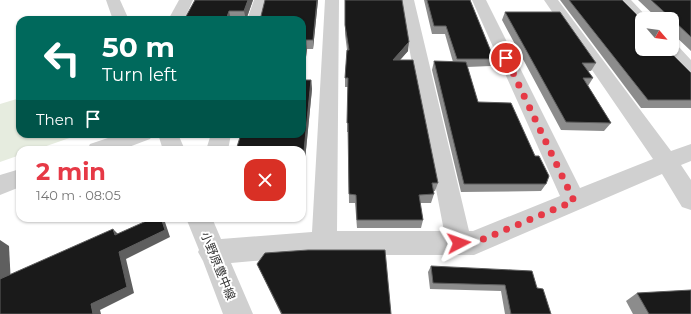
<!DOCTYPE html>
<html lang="en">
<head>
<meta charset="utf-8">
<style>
  :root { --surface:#fff; --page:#f2f2f2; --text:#222; --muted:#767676; --accent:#e63946 }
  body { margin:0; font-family:Montserrat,"Noto Sans JP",sans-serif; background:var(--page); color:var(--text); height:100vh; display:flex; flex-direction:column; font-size:15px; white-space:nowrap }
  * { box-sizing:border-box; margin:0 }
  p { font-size:13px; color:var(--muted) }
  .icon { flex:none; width:22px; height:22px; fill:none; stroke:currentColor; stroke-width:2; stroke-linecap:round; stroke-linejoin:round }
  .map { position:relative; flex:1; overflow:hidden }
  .side { position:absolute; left:16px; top:146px; width:290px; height:76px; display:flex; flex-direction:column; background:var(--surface); border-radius:12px; box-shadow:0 1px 3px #0004 }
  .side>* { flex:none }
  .hud { position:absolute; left:16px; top:16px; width:290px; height:122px; border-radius:12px; box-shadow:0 1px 3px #0004; background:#00695c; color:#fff; overflow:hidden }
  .needle { width:26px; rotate:118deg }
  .tools { position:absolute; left:635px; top:12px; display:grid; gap:8px }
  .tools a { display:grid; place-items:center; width:44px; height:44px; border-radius:8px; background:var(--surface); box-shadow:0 1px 3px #0004; font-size:20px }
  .pin { position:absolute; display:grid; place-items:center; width:34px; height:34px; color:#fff; margin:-17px; border:2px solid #fff; border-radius:50%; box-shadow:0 1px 4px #0007 }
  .me { position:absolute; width:44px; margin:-22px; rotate:86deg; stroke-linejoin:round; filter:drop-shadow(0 0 3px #0008) }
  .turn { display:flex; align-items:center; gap:14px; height:84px; padding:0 20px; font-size:18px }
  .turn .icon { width:52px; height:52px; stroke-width:2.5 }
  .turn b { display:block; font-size:28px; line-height:34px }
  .then { display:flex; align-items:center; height:38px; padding:0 20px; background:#0003; gap:8px; font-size:15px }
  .round { display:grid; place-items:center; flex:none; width:42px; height:42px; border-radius:12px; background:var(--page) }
  .summary { display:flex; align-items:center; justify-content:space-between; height:68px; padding:0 20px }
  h1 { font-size:24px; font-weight:700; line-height:30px; color:var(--accent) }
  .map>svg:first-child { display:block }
</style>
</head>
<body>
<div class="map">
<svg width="691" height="314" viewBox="0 0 691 314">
  <rect width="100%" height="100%" fill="#fff"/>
  <polygon fill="#e6ecdf" points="20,98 20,134 81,134 35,150 20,150 20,155 0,162 0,104"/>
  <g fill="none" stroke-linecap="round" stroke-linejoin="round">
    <g fill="#d0d0d0" fill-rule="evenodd">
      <polygon points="106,0 120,0 129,20 113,20"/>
      <polygon points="179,0 193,0 184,20 168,20"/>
      <polygon points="254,0 268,0 263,20 247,20"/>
      <polygon points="325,0 339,0 337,231 444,231 400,0 414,0 469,231 473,231 560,196 472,0 486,0 580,188 653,159 544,0 558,0 671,151 691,144 691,161 681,165 691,180 691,210 682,207 662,174 474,255 324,255 231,263 253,314 223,314 203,261 198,252 199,250 186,218 212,218 221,239 312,232"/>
      <polygon points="616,0 631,0 649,19 642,19 642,25 637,23"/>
      <polygon points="672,44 677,45 691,60 691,75 685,74 663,49 672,49"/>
      <polygon points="120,134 153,134 150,139 121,150 87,150 90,144"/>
      <polygon points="158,134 178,134 185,150 163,150"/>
      <polygon points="211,134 231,134 228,150 206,150"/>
      <polygon points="20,169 20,187 0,195 0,175"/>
    </g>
  </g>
  <g fill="#8c8c8c">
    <polygon points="195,0 253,0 246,20 231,20"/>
    <polygon points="265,0 318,0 313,49 307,49 303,80 311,80 312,89 305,160 302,160 302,134"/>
    <polygon points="345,0 408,51 400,60 438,183 435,191 433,191 434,194 431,203 420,203 423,220 421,228 357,228 355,203 349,203 348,132 347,132 348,87 345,87 345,78 347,50 345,34"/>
    <polygon points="424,0 470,0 494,59 491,66 467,67 478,102 546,184 541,191 461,192 432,70 434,61 453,62 445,34 432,34"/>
    <polygon points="560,0 622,0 642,49 691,73 691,108 641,108"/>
    <polygon points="638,0 691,0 691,51 672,33 672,19 658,19"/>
    <polygon points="505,12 596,63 591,71 588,71 593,78 588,86 611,123 604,131 561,130 502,20"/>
    <polygon points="257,264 391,314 281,314"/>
    <polygon points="431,266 537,288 551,314 505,314 501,291 430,289 428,272"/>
    <polygon points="637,293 691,314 633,314 626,301"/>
  </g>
  <g fill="#5f5f5f">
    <polygon points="248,0 253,0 246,20 244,11"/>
    <polygon points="317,0 318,0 313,49 313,40"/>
    <polygon points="229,11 231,20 226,20"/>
    <polygon points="306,40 307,49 302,88 302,71"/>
    <polygon points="409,42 408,51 392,69 393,60"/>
    <polygon points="311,80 312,89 305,160 304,151"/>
    <polygon points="161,218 162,218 165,222 170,237 126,259 134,293 100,310 101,314 93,314 91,304 119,252"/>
    <polygon points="113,229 120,236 115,235"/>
    <polygon points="0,240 9,246 11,285 0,279"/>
  </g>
  <g fill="#1a1a1a" stroke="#5f5f5f">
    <polygon points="195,0 248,0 244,11 229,11 226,20 184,20"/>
    <polygon points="265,0 317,0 313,40 306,40 302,71 302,20 260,20"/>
    <polygon points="345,0 402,0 409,42 393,60 413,60 438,183 432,183 434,194 419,195 423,220 357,220 356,195 349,194 348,123 347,123 348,78 345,78 347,50 349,50 345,25"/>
    <polygon points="427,0 470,0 494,59 457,59 446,26 434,26"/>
    <polygon points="569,0 622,0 642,20 642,49 667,49 691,73 691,100 648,100"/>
    <polygon points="651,0 691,0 691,37 672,19"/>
    <polygon points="505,12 560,12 596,63 582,63 593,78 583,78 611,123 566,122"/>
    <polygon points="434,61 466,62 478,102 511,103 535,156 539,156 549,176 546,184 464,184"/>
    <polygon points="302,80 311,80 304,151 302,151 302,150 236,150 241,134 302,134"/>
    <polygon points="153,218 161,218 165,230 119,252 127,287 91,304 93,314 0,314 0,274 0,279 113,229 115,235"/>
    <polygon points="308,250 385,250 391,314 282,314 257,264 265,253"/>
    <polygon points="431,266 532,271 537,288 543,289 551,314 511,314 505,285 433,283"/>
    <polygon points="691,290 691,314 649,314 637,293"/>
  </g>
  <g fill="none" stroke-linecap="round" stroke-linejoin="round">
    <polyline stroke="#e63946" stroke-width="7" stroke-dasharray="0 12.6" points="459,243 474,243 574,201 506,58"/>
  </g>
  <g text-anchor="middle" stroke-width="4" stroke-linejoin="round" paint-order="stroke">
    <g font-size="12" fill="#333" stroke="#fff">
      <text transform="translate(218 266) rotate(68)" y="4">小野原豊中線</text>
    </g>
  </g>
</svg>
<div class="tools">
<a><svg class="needle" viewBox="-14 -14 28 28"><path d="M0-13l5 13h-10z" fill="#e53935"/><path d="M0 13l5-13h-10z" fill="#767676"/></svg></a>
</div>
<div class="pin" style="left:506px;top:58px;background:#d93025"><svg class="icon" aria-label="arrive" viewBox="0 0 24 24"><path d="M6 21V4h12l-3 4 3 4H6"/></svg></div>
<svg class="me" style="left:459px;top:243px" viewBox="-20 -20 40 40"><path d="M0-17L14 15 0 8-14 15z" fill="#e63946" stroke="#fff" stroke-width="4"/></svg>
<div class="hud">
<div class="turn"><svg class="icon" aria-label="left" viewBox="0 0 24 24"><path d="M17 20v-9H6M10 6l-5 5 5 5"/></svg><div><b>50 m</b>Turn left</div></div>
<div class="then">Then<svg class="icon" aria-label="arrive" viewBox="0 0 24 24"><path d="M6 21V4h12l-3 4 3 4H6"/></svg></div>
</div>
<section class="side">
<div class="summary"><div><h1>2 min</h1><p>140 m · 08:05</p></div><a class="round" style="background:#d93025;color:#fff"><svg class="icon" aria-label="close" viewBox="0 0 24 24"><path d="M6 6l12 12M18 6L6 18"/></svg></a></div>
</section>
</div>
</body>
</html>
